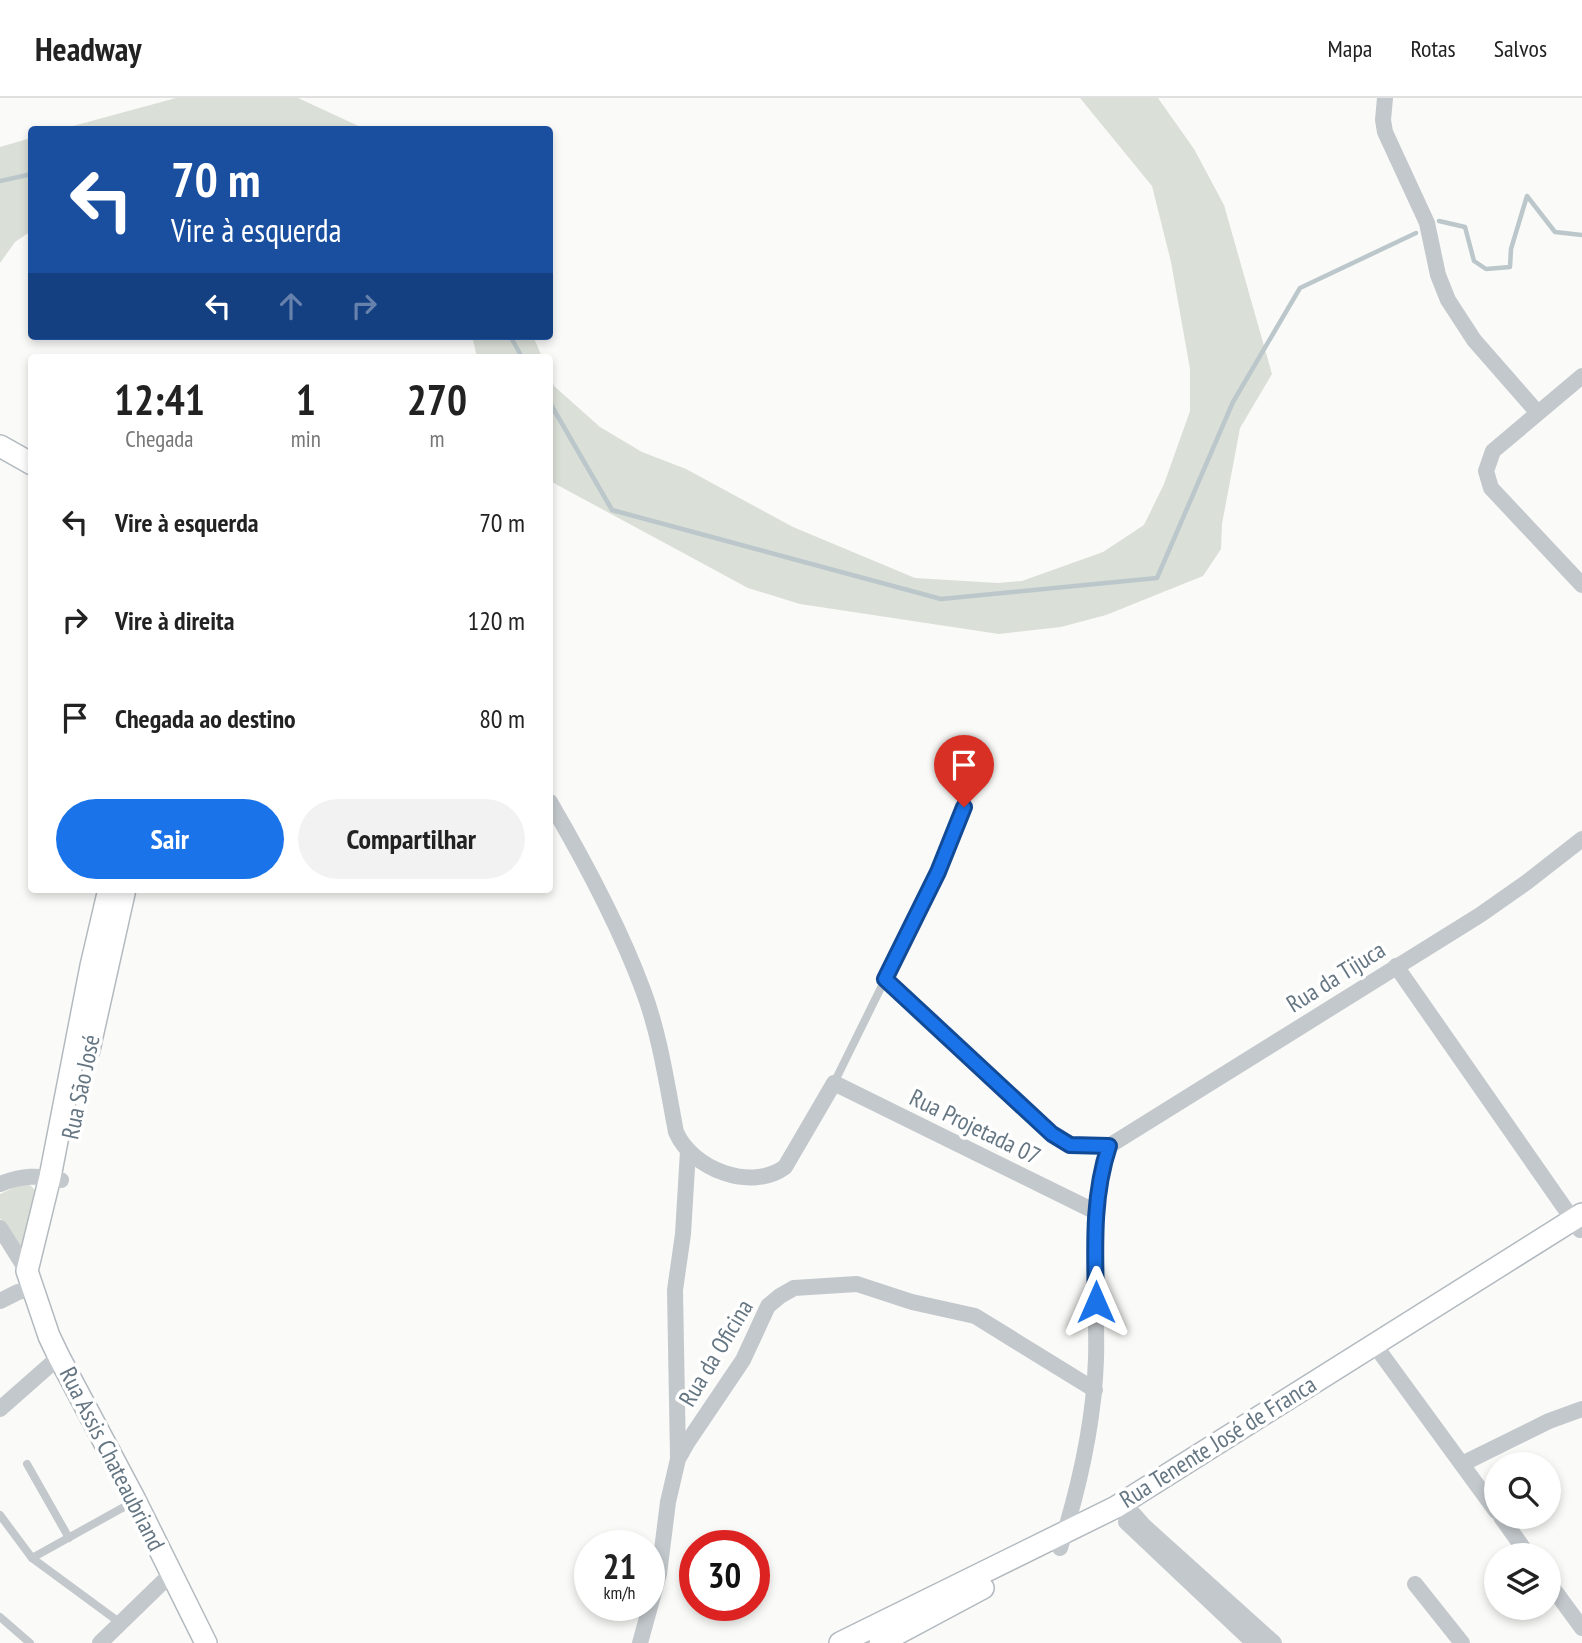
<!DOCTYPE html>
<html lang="pt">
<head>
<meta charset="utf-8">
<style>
  :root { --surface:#fff; --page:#f2f2f2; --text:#222; --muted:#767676; --line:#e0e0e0; --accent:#1a73e8 }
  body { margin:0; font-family:"PT Sans Narrow",sans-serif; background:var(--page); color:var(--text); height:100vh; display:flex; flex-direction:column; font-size:26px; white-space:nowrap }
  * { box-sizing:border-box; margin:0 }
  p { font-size:23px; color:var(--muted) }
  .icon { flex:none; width:38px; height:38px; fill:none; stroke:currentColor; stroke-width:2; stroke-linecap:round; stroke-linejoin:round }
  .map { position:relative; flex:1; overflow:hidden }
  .sheet { position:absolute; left:28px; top:256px; width:525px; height:539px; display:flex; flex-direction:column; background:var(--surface); border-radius:7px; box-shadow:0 4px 10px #0003 }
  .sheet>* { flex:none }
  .banner { position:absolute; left:28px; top:28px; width:525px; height:214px; border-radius:7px; box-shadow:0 4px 10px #0003; background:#1a4fa0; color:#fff; overflow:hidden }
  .controls { position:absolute; left:1484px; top:1354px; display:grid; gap:14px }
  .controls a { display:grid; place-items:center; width:77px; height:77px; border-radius:50%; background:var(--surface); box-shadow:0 4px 10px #0003; font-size:35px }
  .speed { position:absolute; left:574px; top:1432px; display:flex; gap:14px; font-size:35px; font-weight:700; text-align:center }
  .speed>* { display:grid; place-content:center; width:91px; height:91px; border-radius:50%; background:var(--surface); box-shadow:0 4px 10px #0003; line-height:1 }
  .speed small { font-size:18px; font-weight:400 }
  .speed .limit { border:10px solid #d22; background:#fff; color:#111 }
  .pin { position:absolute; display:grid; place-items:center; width:60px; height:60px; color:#fff; margin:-72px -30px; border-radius:50% 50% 50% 0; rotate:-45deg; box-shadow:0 0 7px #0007 }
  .pin .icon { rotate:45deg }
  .me { position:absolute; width:77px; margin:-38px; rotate:0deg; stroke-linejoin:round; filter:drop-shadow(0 0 5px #0008) }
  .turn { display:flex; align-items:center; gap:24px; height:147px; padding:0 28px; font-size:32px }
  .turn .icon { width:91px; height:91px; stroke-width:2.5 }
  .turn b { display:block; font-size:49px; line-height:60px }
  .lanes { display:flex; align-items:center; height:66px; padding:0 28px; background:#0003; justify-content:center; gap:35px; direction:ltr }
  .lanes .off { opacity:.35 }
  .eta { display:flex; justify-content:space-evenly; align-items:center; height:119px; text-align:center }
  .eta b { font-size:42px; font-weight:700; line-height:49px }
  .cta { display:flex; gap:14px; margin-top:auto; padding:14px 28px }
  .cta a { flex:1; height:80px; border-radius:42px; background:var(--accent); color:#fff; font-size:28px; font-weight:700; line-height:80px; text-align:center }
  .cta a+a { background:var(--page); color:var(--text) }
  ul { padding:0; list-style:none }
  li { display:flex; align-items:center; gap:21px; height:98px; padding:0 28px }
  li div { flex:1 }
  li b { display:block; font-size:26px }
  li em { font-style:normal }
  header { display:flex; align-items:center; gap:42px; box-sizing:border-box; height:98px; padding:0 35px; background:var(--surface); border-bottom:2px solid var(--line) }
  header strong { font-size:33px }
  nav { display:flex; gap:38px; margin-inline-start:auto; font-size:24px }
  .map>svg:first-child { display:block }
</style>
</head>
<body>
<header>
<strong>Headway</strong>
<nav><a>Mapa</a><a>Rotas</a><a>Salvos</a></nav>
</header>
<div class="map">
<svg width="1582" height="1545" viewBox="0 0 1582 1545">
  <rect width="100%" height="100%" fill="#fafaf8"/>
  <g fill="#dadfd7">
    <polygon points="176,0 298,0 365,31 62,31"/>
    <polygon points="1080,0 1158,0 1194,51 1224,107 1272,276 1240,330 1222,426 1221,451 1203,478 1106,517 1061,529 999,536 800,506 748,490 550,383 550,277 554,288 600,329 642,354 686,371 793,429 915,480 998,485 1022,483 1103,454 1144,427 1164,386 1190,313 1190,271 1171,164 1152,88"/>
    <polygon points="31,40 31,133 15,144 0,165 0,49"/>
    <polygon points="472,238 533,238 542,259 477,259"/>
    <polygon points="22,1086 29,1086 38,1095 29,1150 16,1153 0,1120 0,1096"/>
  </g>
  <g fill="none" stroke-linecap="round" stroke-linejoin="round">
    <g stroke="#bbc7cb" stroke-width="4.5">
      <polyline points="0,83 32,76"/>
      <polyline points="1439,123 1465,129 1474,163 1486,171 1510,169 1511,151 1527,98 1555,134 1582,137"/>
      <polyline points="510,238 522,259"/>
      <polyline points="550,305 612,412 941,501 1157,480 1233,304 1300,190 1416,135"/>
    </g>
    <defs>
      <g id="secondary">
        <polyline points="0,348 32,366"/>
        <polyline points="109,791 91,868 50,1079 27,1173 49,1238 59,1259 135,1402 206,1545"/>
        <polyline points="89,952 125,791"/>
        <polyline points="840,1545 1116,1409 1582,1116"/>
        <polyline points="880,1545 983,1490"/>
      </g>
    </defs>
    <use href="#secondary" stroke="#b3babf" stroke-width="24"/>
    <g stroke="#c3c8cc" stroke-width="8">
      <polyline points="834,985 938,774 964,709"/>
      <polyline points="27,1366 69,1440"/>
      <polyline points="0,1417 32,1460 119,1524"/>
      <polyline points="32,1460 133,1404"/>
      <polyline points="0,1519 30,1545"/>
    </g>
    <g stroke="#c3c8cc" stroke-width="16">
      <polyline points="1385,0 1383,22 1385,34 1427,125 1438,177 1448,202 1474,242 1537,314"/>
      <polyline points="1582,278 1493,353 1486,373 1491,390 1582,487"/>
      <path d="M550 704C585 764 619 827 643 892 660 937 667 987 676 1034 692 1071 751 1094 785 1069L834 985 1096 1114"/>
      <polyline points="1396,868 1580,1132"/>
      <polyline points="885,881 1052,1036 1070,1047 1109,1048"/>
      <polyline points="1109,1048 1480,817 1527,784 1582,741"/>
      <path d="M0 1086C23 1077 37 1077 61 1082"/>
      <polyline points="0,1130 27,1173"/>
      <polyline points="0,1203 18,1194 33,1191"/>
      <polyline points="1374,1246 1496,1413"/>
      <polyline points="0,1311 59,1259"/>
      <polyline points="678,1359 675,1192 683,1136 688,1053"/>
      <polyline points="1462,1366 1549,1323 1582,1311"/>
      <polyline points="1123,1404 1144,1428 1274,1545"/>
      <polyline points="1501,1419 1529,1458"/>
      <polyline points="1126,1424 1254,1545"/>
      <path d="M1060 1450C1079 1390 1094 1325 1096 1261 1098 1191 1086 1116 1109 1048"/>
      <polyline points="1549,1485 1582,1530"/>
      <polyline points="1415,1486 1462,1545"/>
      <polyline points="100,1545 171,1476"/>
      <polyline points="640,1545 659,1476 668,1404 678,1361 687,1345 743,1262 768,1208 780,1198 794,1190 857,1186 912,1204 975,1218 1095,1292"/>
    </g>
    <use href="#secondary" stroke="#fff" stroke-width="21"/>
  </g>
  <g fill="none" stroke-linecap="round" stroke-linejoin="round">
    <defs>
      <path id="route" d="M964 709 938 774 885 881 1052 1036 1070 1047 1109 1048C1092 1099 1095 1151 1096 1204"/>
    </defs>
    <use href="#route" stroke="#114b97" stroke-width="18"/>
    <use href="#route" stroke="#1a73e8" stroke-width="12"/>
  </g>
  <g text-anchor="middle" stroke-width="7" stroke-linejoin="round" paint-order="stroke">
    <g font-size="24" fill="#657683" stroke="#fff">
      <text transform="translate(1336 879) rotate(-32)" y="8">Rua da Tijuca</text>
      <text transform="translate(81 989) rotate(-78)" y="8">Rua São José</text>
      <text transform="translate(975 1029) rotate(26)" y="8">Rua Projetada 07</text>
      <text transform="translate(716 1255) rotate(-59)" y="8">Rua da Oficina</text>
      <text transform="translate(1218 1344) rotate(-32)" y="8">Rua Tenente José de Franca</text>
      <text transform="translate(112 1361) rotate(63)" y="8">Rua Assis Chateaubriand</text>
    </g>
  </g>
</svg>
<div class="controls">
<a><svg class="icon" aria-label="search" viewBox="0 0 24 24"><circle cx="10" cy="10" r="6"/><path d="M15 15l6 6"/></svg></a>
<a><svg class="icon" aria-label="layers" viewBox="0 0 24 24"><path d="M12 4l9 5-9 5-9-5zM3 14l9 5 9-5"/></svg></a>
</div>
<div class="speed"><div>21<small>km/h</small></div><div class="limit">30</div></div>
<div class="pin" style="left:964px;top:709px;background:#d93025"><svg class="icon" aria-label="arrive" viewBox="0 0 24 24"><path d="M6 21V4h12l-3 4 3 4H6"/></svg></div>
<svg class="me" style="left:1096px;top:1204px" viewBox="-20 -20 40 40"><path d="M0-17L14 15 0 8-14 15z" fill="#1a73e8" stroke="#fff" stroke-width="4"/></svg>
<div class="banner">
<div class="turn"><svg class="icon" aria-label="left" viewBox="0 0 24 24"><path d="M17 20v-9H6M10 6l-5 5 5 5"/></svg><div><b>70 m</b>Vire à esquerda</div></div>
<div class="lanes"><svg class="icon" aria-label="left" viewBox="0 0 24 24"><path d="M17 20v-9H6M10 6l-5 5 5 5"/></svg><svg class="icon off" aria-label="ahead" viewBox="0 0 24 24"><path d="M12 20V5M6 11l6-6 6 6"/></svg><svg class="icon off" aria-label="right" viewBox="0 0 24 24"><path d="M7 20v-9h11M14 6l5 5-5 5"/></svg></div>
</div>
<section class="sheet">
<div class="eta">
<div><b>12:41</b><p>Chegada</p></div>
<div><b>1</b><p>min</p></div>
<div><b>270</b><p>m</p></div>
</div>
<ul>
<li><svg class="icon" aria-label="left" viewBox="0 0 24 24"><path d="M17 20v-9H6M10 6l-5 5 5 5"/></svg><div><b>Vire à esquerda</b></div><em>70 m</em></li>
<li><svg class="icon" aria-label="right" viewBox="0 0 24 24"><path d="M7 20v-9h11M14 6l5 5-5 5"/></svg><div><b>Vire à direita</b></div><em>120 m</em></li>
<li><svg class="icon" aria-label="arrive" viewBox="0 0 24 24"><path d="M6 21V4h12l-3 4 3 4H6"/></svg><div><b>Chegada ao destino</b></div><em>80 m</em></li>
</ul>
<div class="cta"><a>Sair</a><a>Compartilhar</a></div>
</section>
</div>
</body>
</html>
